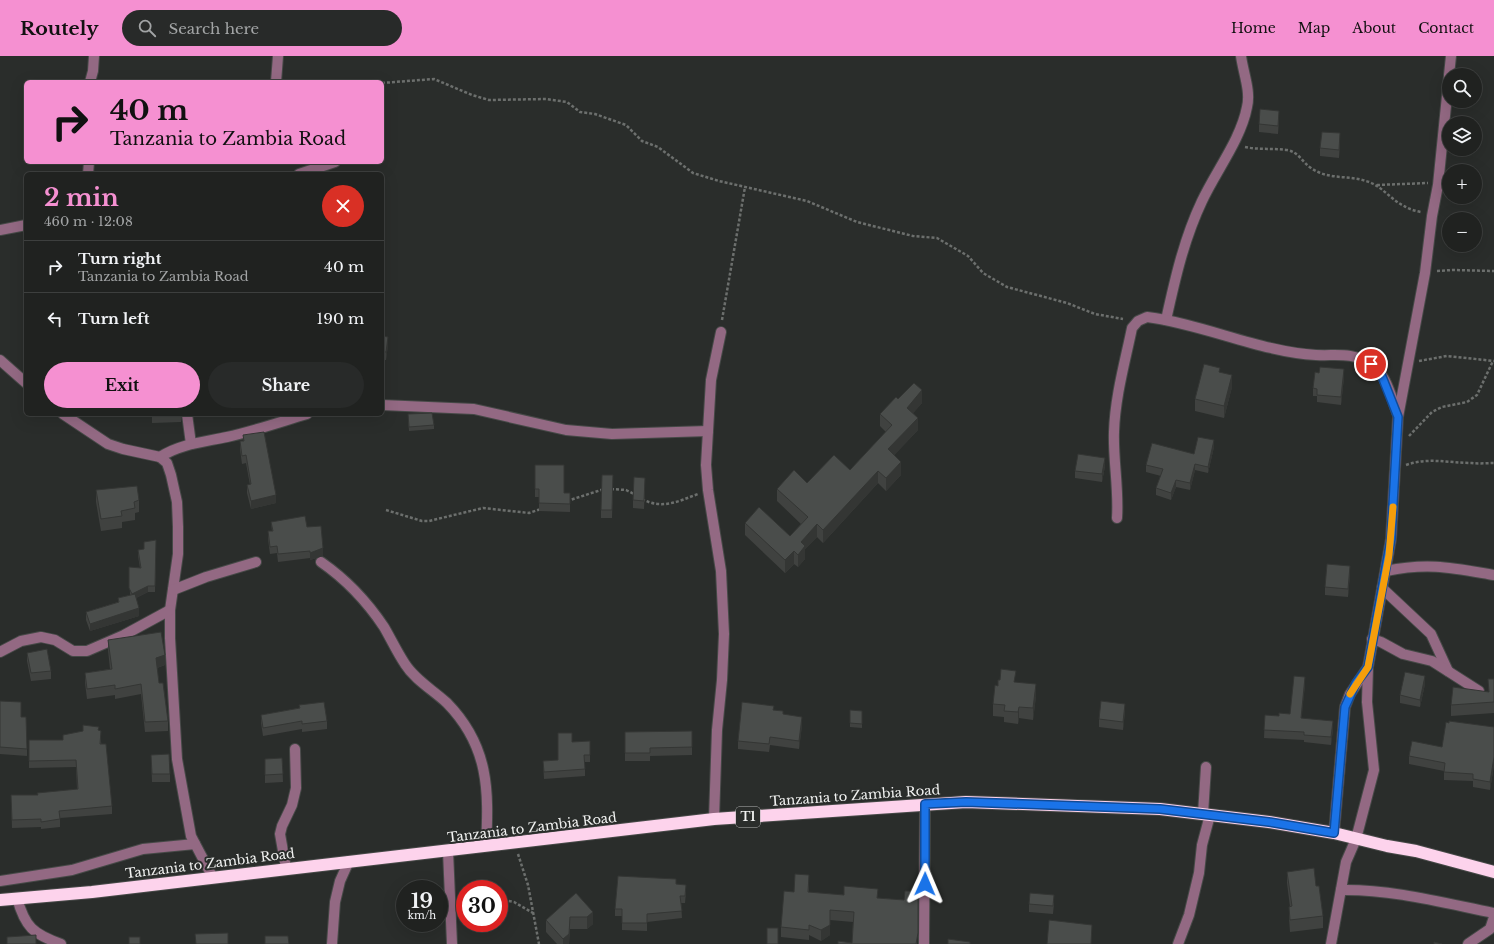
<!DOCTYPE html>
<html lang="en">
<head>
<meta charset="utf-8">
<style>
  :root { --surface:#202220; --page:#282a29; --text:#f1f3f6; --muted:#a2a4a5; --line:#3d3f3e; --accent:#f590d1 }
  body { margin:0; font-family:"Libre Baskerville",serif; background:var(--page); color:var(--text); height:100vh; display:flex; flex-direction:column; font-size:15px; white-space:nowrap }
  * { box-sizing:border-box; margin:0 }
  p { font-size:13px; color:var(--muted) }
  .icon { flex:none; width:22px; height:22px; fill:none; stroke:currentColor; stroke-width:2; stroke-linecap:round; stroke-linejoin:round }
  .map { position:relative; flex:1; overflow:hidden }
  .details { position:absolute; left:24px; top:116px; width:360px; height:244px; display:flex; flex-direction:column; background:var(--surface); border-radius:6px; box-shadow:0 4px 16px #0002,0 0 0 1px var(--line) }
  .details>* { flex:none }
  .guide { position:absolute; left:24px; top:24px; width:360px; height:84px; border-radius:6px; box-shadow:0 4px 16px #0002,0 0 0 1px var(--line); background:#f590d1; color:#111; overflow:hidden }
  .fabs { position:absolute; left:1442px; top:12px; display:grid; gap:8px }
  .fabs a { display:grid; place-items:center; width:40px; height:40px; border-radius:50%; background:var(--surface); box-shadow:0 4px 16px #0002,0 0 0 1px var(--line); font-size:20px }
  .speed { position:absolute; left:396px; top:824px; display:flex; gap:8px; font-size:20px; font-weight:700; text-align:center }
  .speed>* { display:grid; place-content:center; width:52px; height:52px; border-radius:50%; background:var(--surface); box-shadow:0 4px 16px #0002,0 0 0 1px var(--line); line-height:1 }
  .speed small { font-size:10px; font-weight:400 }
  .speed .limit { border:6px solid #d22; background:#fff; color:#111 }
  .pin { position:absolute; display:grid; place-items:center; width:34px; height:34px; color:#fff; margin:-17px; border:2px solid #fff; border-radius:50%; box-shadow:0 1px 4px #0007 }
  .me { position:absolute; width:44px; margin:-22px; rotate:1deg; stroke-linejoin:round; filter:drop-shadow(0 0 3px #0008) }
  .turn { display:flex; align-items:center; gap:14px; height:84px; padding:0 20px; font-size:18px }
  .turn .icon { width:52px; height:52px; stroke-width:2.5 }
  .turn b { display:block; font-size:28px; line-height:34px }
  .round { display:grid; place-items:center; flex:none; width:42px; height:42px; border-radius:21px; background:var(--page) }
  .summary { display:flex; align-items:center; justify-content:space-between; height:68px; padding:0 20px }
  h1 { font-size:24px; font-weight:800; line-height:30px; color:var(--accent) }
  .cta { display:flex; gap:8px; margin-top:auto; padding:8px 20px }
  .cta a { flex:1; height:46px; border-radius:24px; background:var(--accent); color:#111; font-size:16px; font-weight:800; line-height:46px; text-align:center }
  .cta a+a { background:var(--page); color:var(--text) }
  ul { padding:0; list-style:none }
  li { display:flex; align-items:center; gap:12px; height:52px; padding:0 20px; border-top:1px solid var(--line) }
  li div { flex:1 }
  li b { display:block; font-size:15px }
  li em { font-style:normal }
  header { display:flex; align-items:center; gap:24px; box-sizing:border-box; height:56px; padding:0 20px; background:var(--accent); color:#111 }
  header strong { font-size:19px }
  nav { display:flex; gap:22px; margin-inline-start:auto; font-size:14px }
  .search { width:280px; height:36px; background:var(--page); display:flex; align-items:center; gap:10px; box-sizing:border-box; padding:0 14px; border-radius:22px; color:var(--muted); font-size:15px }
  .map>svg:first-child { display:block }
</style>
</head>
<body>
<header>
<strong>Routely</strong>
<div class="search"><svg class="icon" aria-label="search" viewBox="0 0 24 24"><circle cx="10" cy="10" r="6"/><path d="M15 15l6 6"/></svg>Search here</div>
<nav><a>Home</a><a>Map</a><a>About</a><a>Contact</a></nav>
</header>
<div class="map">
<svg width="1494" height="888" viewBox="0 0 1494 888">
  <rect width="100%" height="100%" fill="#2a2d2b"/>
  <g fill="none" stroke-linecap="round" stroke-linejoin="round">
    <defs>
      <g id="minor">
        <polyline points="1449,19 1451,0"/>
        <polyline points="90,26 93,15 94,0"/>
        <polyline points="276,26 278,0"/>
        <polyline points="88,118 89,106"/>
        <polyline points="299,118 335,106"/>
        <polyline points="0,174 26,169"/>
        <path d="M1166 264C1175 223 1184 183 1202 145 1216 115 1241 83 1247 51 1251 35 1243 16 1241 0"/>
        <polyline points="0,304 26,327"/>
        <polyline points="382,349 474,353 566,374 612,378 708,375"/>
        <polyline points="63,358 108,388 123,393 160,401 167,407 171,419 177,446 178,471 178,498 170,554 170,582 177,703 191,780 212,820"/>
        <polyline points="187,358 191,388"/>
        <path d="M160 401C180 388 204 386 227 381 254 375 280 366 307 358"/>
        <path d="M1117 462C1119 433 1113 404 1114 376 1115 341 1125 306 1132 272L1138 265 1147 261C1203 268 1261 296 1316 299 1336 300 1352 296 1369 307 1387 317 1391 342 1398 359"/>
        <path d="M321 506C347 524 366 544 384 571 391 583 397 596 405 608 415 624 433 634 447 647 489 690 489 734 486 790"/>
        <path d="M1386 515C1429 506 1453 512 1494 519"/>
        <polyline points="1382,532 1431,578 1448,615"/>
        <polyline points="173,534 206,521 256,506"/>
        <polyline points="1372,583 1381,586 1403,598 1432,605 1479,635"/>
        <polyline points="0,596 21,585 41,581 55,584 73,595 87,595 124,579 170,554"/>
        <polyline points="1203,758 1206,711"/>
        <polyline points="714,763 717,674 722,624 724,578 721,515 708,434 706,409 711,324 721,276"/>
        <polyline points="1334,777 1345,651 1350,638 1368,611"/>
        <polyline points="448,795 452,888"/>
        <polyline points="286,812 280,778 282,770 292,749 296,732 295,693"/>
        <polyline points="0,825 72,814 143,793 195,788"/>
        <path d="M1341 834C1392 833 1444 847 1494 857"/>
        <path d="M17 842C25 871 33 878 61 888"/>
        <polyline points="332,888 335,846 340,825 349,805"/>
        <polyline points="924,888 925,748"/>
        <polyline points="1178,888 1189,859 1199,817 1202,789 1210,759"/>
        <polyline points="1331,888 1346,806 1356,783 1374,714 1367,646 1368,611 1391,483 1398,361 1425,217 1432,160 1438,129 1449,20"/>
        <polyline points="1468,888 1490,873 1494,861"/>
      </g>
      <polyline id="highway" points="0,844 92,836 714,763 966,746 1160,753 1269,766 1334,777 1387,790 1416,795 1494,816"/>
    </defs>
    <use href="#minor" stroke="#464947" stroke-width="12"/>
    <use href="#highway" stroke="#464947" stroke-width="14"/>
    <g stroke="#6c6f6d" stroke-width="2.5" stroke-dasharray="3 2" stroke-linecap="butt">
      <polyline points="347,26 351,25 367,26"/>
      <polyline points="382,27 434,23 472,39 489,44 546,43 567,46 580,56 595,58 626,69 642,85 658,91 693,117 719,125 807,145 857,166 913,180 937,182 968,200 983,217 1007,231 1067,247 1095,258 1123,263"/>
      <path d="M1245 91C1259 94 1273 92 1287 94 1299 96 1302 106 1311 112 1328 124 1348 119 1366 125 1381 129 1390 143 1404 150 1409 153 1415 155 1421 156"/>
      <polyline points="1377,129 1428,127"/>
      <polyline points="1437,215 1452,214 1494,215"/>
      <polyline points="722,264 745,131"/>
      <polyline points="1419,305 1447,300 1494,305"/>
      <polyline points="1409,380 1432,356 1442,351 1467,346 1477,339 1493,305"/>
      <path d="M1406 409C1429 401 1448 407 1472 407 1479 408 1487 407 1494 407"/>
      <polyline points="611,433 626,434 636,439"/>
      <path d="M642 443C662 454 679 445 698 438"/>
      <polyline points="567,445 604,433"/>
      <polyline points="386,454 422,465 429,465 483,452 529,457 541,453"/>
      <polyline points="518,798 528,829 539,888"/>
      <polyline points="499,843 514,846 533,857"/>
    </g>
    <use href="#minor" stroke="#936983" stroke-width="10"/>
    <use href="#highway" stroke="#fdd3ec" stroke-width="12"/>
  </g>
  <g fill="#404240">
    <polygon points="1279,63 1278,78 1259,76 1259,68"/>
    <polygon points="1340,85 1339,102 1320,100 1320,92"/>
    <polygon points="382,280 388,289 386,304 382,304"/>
    <polygon points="1344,321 1341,349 1317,346 1317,340 1313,340 1313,332"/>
    <polygon points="1232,331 1224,362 1195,355 1195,343"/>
    <polygon points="898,343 922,347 913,357 918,374 894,399 901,419 886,435 878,427 823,487 817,481 805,493 805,503 798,511 794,508 785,517 745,479 745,467 790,480 801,468 777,445 777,433 807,427 850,414 886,376 880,370 880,358"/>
    <polygon points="152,358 182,358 181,366 152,367"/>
    <polygon points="408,362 434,369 434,373 409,375"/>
    <polygon points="243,379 276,447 251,453 247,437 247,429 250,429 246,407 242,408 240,393 240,385 243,385"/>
    <polygon points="1214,391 1208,417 1195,414 1190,434 1176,431 1171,444 1156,439 1156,432 1161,420 1146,416 1146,409 1194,398"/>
    <polygon points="535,409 564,437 570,437 570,456 539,455 539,441 535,441"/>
    <polygon points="1105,410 1102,426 1075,422 1075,415"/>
    <polygon points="613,427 612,462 601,462 601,454"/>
    <polygon points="645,430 644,453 633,452 633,444"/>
    <polygon points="96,434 139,444 139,456 135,457 135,464 122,466 122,472 101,475 96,446"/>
    <polygon points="271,466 307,471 323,500 310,504 310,502 278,506 277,497 270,498 268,483 268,475 272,475"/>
    <polygon points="156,484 155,536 148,536 136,542 139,560 90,575 86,564 86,556 118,546 118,542 130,539 129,511 140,512 138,500 138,494 144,493 144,486"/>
    <polygon points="1350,518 1348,541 1325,539 1325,531"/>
    <polygon points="108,584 165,609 157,612 159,627 168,665 168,675 145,676 141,638 115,643 115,639 87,643 85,627 85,617 110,613 108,594"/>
    <polygon points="27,597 51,615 51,623 31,625 27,605"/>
    <polygon points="1488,623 1494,623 1494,657 1451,660 1451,649 1489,636"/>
    <polygon points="1016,626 1036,640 1033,664 1019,662 1018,668 1004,666 1004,661 993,660 993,648 998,630"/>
    <polygon points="1425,628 1420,651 1400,647 1400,639"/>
    <polygon points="1305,629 1301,662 1333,673 1331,689 1304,686 1304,684 1264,682 1265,659 1279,660 1290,658"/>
    <polygon points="0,645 21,661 27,693 27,700 0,698"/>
    <polygon points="299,649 327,665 327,673 302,676 302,673 263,680 261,667 261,659 299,652"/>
    <polygon points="774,654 783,658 802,669 799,693 770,689 769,696 738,693 738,685"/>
    <polygon points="850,654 862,655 862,672 850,671"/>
    <polygon points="1125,655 1123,674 1099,671 1099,663"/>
    <polygon points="1494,671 1494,709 1490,734 1473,731 1473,725 1444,724 1444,715 1409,708 1409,700 1442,691"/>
    <polygon points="99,674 112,750 112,758 60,762 60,771 41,773 41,771 12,772 11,739 37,739 77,733 76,711 29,712 29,684 63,684"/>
    <polygon points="692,675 692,699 650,700 650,705 625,705 625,684"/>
    <polygon points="590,685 590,706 585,706 585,720 544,723 543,705 558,704 572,686"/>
    <polygon points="151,699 170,718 170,726 152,726"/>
    <polygon points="282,702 283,726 265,727 265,703"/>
    <polygon points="1287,816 1316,830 1323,860 1323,872 1290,876 1289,862 1289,851 1290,851 1287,827"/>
    <polygon points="676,828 686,836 685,847 681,847 682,862 647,866 647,875 622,874 622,860 615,860 615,853"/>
    <polygon points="809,829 809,836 904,844 918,835 917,888 838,888 852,887 853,866 830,864 830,879 821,885 809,879 809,884 781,881 781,871 794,836"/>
    <polygon points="576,837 593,868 587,873 570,873 569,888 557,888 546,876 546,864"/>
    <polygon points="1054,847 1053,858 1029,856 1029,848"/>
  </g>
  <g fill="#343634">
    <polygon points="1279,55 1279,63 1278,78 1278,70"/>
    <polygon points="1340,77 1340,85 1339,102 1339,94"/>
    <polygon points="388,281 388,289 386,304 386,296"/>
    <polygon points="1344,313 1344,321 1341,349 1341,341"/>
    <polygon points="1232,319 1232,331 1224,362 1224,350"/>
    <polygon points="922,334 922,347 907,364 907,352"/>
    <polygon points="918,362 918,374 888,406 888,393"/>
    <polygon points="1214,384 1214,391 1208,417 1208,411"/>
    <polygon points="1105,402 1105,410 1102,426 1102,418"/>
    <polygon points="901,406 901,419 886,435 886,422"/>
    <polygon points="1195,408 1195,414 1190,434 1190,427"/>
    <polygon points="878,415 878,427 823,487 823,474"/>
    <polygon points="1176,424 1176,431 1171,444 1171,437"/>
    <polygon points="276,439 276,447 251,453 251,445"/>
    <polygon points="817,468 817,481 805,493 805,503 798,511 798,499 801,486"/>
    <polygon points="323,492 323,500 310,504 310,497"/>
    <polygon points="794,495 794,508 785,517 785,504"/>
    <polygon points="1350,510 1350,518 1348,541 1348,533"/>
    <polygon points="148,530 148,536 132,544 132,538"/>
    <polygon points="139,552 139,560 90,575 90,568"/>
    <polygon points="165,599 165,609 156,612 156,602"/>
    <polygon points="1425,620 1425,628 1420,651 1420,644"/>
    <polygon points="1305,621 1305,629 1301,670 1301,662"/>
    <polygon points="1036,628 1036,640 1033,664 1033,652"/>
    <polygon points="1125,648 1125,655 1123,674 1123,666"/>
    <polygon points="1019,651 1019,662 1018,668 1018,656"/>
    <polygon points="802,661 802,669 799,693 799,685"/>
    <polygon points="1333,665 1333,673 1331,689 1331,681"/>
    <polygon points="1494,701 1494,709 1490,734 1490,726"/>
    <polygon points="593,856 593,868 587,873 587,861"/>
    <polygon points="570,861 569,888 563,888 563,883"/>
    <polygon points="830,869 830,879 821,885 821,874"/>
  </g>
  <g fill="#4a4d4b" stroke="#343634">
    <polygon points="1260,53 1279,55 1278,70 1259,68"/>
    <polygon points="1322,76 1340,77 1339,94 1320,92"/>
    <polygon points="382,280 388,281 386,296 382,296"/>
    <polygon points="1204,308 1220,312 1219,316 1232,319 1224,350 1195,343"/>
    <polygon points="1320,311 1344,313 1341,341 1317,339 1317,333 1313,332 1315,316 1319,317"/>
    <polygon points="914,327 922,334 907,352 918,362 888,393 901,406 886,422 878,415 823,474 817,468 801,486 805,490 798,499 794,495 785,504 745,467 759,451 790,480 808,461 777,433 794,414 807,427 834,399 850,414 892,369 880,358 896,341 898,343"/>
    <polygon points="432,357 434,369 409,371 408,358"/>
    <polygon points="152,358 175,358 152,359"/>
    <polygon points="264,376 276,439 251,445 247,429 251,428 246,399 242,400 240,385 244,385 243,379"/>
    <polygon points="1198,381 1214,384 1208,411 1195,408 1190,427 1176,424 1171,437 1156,432 1163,413 1146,409 1152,387 1194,398"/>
    <polygon points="1078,398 1105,402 1102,418 1075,415"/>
    <polygon points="535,409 564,409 564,437 570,437 570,448 539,447 539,433 535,433"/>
    <polygon points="602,419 613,419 612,454 601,454"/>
    <polygon points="634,421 645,422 644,445 633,444"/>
    <polygon points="137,430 139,444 134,446 135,452 121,455 122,460 101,463 96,434"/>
    <polygon points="305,460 307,471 321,470 323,492 310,497 310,495 278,498 277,490 270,491 268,475 273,475 271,466"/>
    <polygon points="156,484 155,530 148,530 132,538 129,532 129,511 141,512 138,494 144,493 144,486"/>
    <polygon points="1327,508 1350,510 1348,533 1325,531"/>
    <polygon points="135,538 139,552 90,568 86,556 119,546 118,542"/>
    <polygon points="161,576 165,599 156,602 159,627 163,627 168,665 145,666 141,628 115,633 115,629 87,633 85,617 112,613 108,584"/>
    <polygon points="47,593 51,615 31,617 27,597"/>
    <polygon points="1001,613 1016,615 1014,626 1036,628 1033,652 1019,651 1018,656 1004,655 1005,649 993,648 995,629 998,630 998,624 1000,624"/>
    <polygon points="1405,616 1425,620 1420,644 1400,639"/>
    <polygon points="1294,620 1305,621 1301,662 1333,665 1331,681 1304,679 1304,676 1264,674 1265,659 1279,660 1279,657 1290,658"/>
    <polygon points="1488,623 1494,623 1494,646 1451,649 1453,631 1489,636"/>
    <polygon points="0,645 21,646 21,661 26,661 27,693 0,691"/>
    <polygon points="1101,645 1125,648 1123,666 1099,663"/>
    <polygon points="324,646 327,665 302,668 302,665 263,672 261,659 300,652 299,649"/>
    <polygon points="742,646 774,650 773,654 783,655 783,658 802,661 799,685 770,681 769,688 738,685"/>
    <polygon points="850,654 862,655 862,668 850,667"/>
    <polygon points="1449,665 1494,671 1494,701 1490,726 1473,723 1473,718 1444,716 1445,707 1409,700 1412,685 1442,691 1446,666 1449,667"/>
    <polygon points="83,669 99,671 98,674 101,675 100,688 106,688 112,750 59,755 60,763 41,766 41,763 12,764 11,739 38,739 37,737 78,733 76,704 29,705 29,684 63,684 63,679 83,675"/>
    <polygon points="692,675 692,691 650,692 650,697 625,697 625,676"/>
    <polygon points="558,677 572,677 572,686 590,685 590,699 584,699 585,713 544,716 543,705 558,704"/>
    <polygon points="169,698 170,718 152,718 151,699"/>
    <polygon points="282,702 283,718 265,719 265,703"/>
    <polygon points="1314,812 1316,830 1319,830 1323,860 1290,864 1289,851 1292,850 1287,816"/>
    <polygon points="795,818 809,819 808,836 844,839 844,830 878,833 877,842 904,844 905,835 918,835 918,877 916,888 838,888 838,885 852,887 854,856 830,854 830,869 821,874 809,869 809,874 781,871 784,835 794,836"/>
    <polygon points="618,820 676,823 676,828 686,829 685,840 680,840 682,855 647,858 647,867 622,867 622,853 615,853"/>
    <polygon points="576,837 593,856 587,861 570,861 569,878 563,883 546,864"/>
    <polygon points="1030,837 1054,839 1053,850 1029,848"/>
    <polygon points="1049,864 1092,869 1091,888 1047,888"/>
    <rect x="767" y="872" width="11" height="16"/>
    <polygon points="228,877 228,888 196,888 195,878"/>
    <polygon points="36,879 36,888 7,888 7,881"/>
    <polygon points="265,880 288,880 289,888 265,888"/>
    <rect x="129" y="881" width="11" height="7"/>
    <polygon points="948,883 970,886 970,888 948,888"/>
    <polygon points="1434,886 1442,888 1434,888"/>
  </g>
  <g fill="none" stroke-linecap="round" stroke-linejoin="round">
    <defs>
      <polyline id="route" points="925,828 925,748 966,746 1160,753 1269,766 1334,777 1345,651 1356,627 1368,611 1391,483 1398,361 1381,318 1371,308"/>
    </defs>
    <use href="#route" stroke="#114b97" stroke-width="10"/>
    <use href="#route" stroke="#1a73e8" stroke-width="7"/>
    <polyline stroke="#f59e0b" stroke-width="7" points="1350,638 1368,611 1389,499 1393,451"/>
  </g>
  <g text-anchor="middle" stroke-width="4" stroke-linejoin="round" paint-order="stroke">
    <rect fill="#2a2d2b" stroke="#b5b7b6" stroke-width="1" x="736" y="751" width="24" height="20" rx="3"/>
    <g font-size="12" font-weight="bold" fill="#f1f2f1">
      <text x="748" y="765">T1</text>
    </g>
    <g font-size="13" fill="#f1f2f1" stroke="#2a2d2b">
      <text transform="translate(855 739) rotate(-4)" y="5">Tanzania to Zambia Road</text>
      <text transform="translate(532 771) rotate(-7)" y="5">Tanzania to Zambia Road</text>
      <text transform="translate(210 807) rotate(-7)" y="5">Tanzania to Zambia Road</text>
    </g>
  </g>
</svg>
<div class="fabs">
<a><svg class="icon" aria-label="search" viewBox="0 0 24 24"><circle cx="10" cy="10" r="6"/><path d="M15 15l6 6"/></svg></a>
<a><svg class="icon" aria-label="layers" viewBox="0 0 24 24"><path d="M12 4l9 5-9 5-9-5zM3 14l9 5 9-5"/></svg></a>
<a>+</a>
<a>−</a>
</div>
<div class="speed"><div>19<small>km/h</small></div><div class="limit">30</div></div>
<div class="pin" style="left:1371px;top:308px;background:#d93025"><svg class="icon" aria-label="arrive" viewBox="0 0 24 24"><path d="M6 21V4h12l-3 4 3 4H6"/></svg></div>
<svg class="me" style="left:925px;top:828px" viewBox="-20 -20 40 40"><path d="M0-17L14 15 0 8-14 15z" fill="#1a73e8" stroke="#fff" stroke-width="4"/></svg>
<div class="guide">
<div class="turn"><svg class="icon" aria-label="right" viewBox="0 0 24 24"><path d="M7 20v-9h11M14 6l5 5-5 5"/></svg><div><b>40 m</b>Tanzania to Zambia Road</div></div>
</div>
<section class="details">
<div class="summary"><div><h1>2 min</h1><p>460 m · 12:08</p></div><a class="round" style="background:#d93025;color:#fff"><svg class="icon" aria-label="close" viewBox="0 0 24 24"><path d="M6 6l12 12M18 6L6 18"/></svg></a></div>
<ul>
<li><svg class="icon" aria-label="right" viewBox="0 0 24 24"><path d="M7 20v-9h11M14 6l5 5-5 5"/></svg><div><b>Turn right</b><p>Tanzania to Zambia Road</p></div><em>40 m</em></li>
<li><svg class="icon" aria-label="left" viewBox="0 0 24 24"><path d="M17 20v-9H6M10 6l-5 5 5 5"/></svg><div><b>Turn left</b></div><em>190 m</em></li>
</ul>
<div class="cta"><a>Exit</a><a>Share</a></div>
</section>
</div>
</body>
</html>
